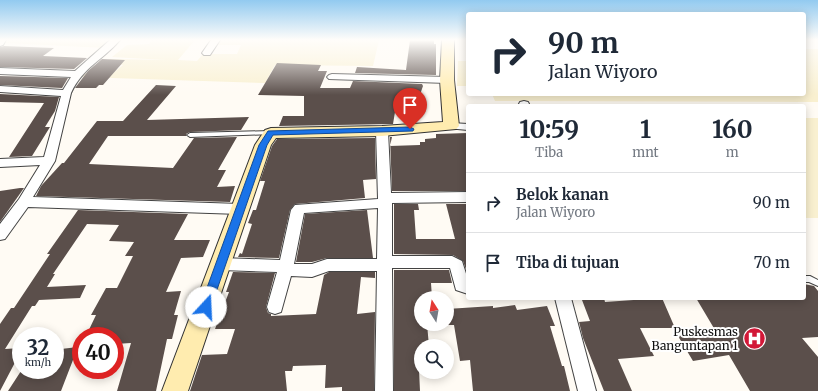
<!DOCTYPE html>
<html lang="id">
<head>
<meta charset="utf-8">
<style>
  :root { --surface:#fff; --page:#f2f2f3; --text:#1f2937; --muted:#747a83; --line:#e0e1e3 }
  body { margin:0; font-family:Merriweather,serif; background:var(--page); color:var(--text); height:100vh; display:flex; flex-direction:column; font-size:15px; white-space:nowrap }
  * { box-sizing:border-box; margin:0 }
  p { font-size:13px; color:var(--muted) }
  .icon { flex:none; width:22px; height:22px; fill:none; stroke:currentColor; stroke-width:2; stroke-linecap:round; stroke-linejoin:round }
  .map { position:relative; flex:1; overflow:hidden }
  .side { position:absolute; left:466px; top:104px; width:340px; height:196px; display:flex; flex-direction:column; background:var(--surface); border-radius:4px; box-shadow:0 2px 10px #0003 }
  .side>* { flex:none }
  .banner { position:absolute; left:466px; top:12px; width:340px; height:84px; border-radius:4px; box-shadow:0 2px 10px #0003; background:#fff; color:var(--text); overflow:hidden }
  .needle { width:26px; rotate:349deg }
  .fabs { position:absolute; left:414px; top:291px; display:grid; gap:8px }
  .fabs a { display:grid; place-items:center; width:40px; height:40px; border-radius:50%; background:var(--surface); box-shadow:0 2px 10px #0003; font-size:20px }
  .speed { position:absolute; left:12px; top:327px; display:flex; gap:8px; font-size:20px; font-weight:700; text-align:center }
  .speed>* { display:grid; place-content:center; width:52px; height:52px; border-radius:50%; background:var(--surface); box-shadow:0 2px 10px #0003; line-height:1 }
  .speed small { font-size:10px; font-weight:400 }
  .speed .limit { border:6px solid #d22; background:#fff; color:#111 }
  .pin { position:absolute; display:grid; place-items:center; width:34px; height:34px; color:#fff; margin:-41px -17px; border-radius:50% 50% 50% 0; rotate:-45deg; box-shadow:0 0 4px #0007 }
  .pin .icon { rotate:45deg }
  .me { position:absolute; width:44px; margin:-22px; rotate:20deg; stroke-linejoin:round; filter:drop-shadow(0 0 3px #0008) }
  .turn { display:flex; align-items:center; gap:14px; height:84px; padding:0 16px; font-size:18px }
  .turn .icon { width:52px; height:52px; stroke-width:2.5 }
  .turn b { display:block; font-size:28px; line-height:34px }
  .eta { display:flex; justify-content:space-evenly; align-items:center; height:68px; text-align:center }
  .eta b { font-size:24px; font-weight:700; line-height:28px }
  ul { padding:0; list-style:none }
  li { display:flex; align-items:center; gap:12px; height:60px; padding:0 16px; border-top:1px solid var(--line) }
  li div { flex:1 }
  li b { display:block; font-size:15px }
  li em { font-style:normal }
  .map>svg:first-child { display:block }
</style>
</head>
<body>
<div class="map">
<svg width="818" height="391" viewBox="0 0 818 391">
  <rect width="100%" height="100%" fill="#fffbf4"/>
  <g fill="#f9f0d0">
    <polygon points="9,40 115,40 107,48 5,43"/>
    <polygon points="153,40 195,40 178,60 197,61 203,54 237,54 241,45 217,45 221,40 379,40 373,66 275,65 265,83 82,77 85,73 112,74 123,65 104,63 110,59 166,60 112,57 127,45 149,44"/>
    <polygon points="804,49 818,49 818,102 495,101 492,94 804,94 804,59 806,58 804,56"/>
    <polygon points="458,61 468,61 468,86 457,86"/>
    <rect x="804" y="118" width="14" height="100"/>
  </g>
  <g fill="#5b4f4b">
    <polygon points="410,40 434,40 434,44 436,44 436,75 355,73 357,67 406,70"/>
    <polygon points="4,46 54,48 43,56 87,58 74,69 0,67 0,47"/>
    <polygon points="102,59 125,60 103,85 99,85 96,88 75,88 88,71"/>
    <polygon points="277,63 321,65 318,71 327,71 320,88 350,88 353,81 422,84 423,86 416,106 410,105 410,113 395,112 393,124 279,126 283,116 304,116 304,96 258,95"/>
    <polygon points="0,76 68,78 62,88 0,85"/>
    <polygon points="156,85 176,86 147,120 249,117 241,130 190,132 186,134 186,136 108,136 89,164 173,168 194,138 237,137 218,170 226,170 217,187 235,186 230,202 36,196 41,186 62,163 64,163 97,121 123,121"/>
    <polygon points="0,94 59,97 55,111 45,127 50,127 32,156 9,157 44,103 0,102"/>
    <polygon points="468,133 468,191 392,191 390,137 392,137 390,146 420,145 420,142 425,142 425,139 436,138 436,134"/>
    <polygon points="375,138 376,179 363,180 365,198 295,204 290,210 279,258 238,257 240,253 242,254 252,224 248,223 253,210 256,210 265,181 260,181 272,146 277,139"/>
    <polygon points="20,188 24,188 0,222 0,191"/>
    <polygon points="394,204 418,204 419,210 414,210 416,239 455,239 446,204 468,204 468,275 463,261 453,255 394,254"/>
    <polygon points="78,210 188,214 174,240 210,240 203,257 181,258 166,292 181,291 174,315 178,315 172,339 167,339 156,391 117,391 131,343 115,344 115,336 86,336 96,315 91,315 106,288 117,288 133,256 125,256 134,242 109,241 119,225 87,224 53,274 55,274 47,287 86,285 80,298 39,300 35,306 32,306 5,349 21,348 21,351 0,391 0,324 11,308 14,308 50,254 47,254"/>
    <polygon points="367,210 373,258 327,258 312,262 296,262 305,214"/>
    <polygon points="394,270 449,270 452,283 431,283 432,298 421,298 421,324 427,324 429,346 421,346 421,348 418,348 420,391 394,391"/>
    <polygon points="233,272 275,273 266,307 268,313 271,314 271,316 316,314 324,275 329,272 375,272 375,278 361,277 357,314 375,312 374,391 342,391 342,387 325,388 326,365 293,366 292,371 285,371 287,391 190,391 202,355 227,354 235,329 215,329 229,292 226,292"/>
    <polygon points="804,284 814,286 818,291 818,337 802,338 818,357 818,391 750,391 729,355 693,361 678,336 715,330 696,298 804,298"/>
    <polygon points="604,298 605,302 662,298 675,328 640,328 654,356 618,359 632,391 604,391 583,338 579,322 590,321 582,300"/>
    <polygon points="515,305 517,310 547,306 555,326 550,326 562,366 564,366 570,391 473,391 470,360 460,361 454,325 447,325 447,309 493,306 493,308"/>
    <polygon points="78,347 61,391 8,391 21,371 52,371 55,370 55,364 61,349"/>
  </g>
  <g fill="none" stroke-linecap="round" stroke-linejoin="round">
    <defs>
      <g id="lane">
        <polygon points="271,131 273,132 274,133 273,134 190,137 187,135 190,133"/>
        <polygon points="804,276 810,276 818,280 818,286 809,282 804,282"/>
      </g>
      <g id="street">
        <polygon points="0,40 6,40 3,45 0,46"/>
        <path d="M110 40H120C103 60 83 67 71 93L55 161 33 197 240 204 245 205 247 209 245 213 240 214 28 207 5 239 0 240V224L19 199 40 165 0 167V159L44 157 61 96 0 92V86L63 90 71 77 0 74V68L75 71Z"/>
        <polygon points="211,40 220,40 210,55 204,55 202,53"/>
        <polygon points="332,74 447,77 452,80 447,83 329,79 327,77 329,75"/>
        <polygon points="524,101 528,102 529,104 528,106 518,106 520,102"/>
        <polygon points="451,123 468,124 468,130 447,128 445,126 447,124"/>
        <path d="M382 128 386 129 388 131 391 193 468 192V202L392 203V256H452L462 261 468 280V294L456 290 450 268H392L393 391H375L377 271H329L312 277 291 276 281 312 275 314 269 312 267 307 277 272 221 270 216 268 214 264 216 260 221 258 280 260 291 210 295 205 378 199 376 131 378 129ZM378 208 377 259H327L312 264H294L304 213Z"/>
        <polygon points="555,298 571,298 596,391 578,391"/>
      </g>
      <polygon id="secondary" points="442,40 454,40 454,80 459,126 456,129 382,136 276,138 271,145 188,391 162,391 255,145 265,130 271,128 382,126 443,122 440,80"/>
    </defs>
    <use href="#lane" stroke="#434343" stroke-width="2"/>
    <use href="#street" stroke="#434343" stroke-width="2"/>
    <use href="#secondary" stroke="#323232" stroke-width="2"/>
    <use href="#lane" fill="#fff" fill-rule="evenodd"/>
    <use href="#street" fill="#fff" fill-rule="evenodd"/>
    <use href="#secondary" fill="#ffecaf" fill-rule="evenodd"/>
  </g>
  <linearGradient id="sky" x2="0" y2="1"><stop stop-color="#92caf0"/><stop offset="0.42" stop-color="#fffdfa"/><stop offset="1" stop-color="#fffdfa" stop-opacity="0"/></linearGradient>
  <rect width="818" height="95" fill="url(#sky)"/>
  <polygon fill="#1a73e8" stroke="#114b97" points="410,127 414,129 413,131 273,135 267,145 211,307 210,310 206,312 202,310 200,307 259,145 268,131"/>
  <defs>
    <symbol id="hospital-disc" viewBox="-11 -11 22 22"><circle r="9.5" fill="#d21737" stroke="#fff"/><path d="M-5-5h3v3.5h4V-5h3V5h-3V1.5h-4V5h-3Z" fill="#fff"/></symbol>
  </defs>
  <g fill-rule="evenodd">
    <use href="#hospital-disc" x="742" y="326" width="25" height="25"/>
  </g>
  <g text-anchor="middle" stroke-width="4" stroke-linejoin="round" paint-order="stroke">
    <g font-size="12" fill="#101010" stroke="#fff" text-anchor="end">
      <text x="738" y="336">Puskesmas<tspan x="738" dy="14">Banguntapan 1</tspan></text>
    </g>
  </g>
</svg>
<div class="fabs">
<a><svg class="needle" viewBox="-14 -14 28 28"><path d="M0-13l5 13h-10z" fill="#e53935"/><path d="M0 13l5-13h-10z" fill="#747a83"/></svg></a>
<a><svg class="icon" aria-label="search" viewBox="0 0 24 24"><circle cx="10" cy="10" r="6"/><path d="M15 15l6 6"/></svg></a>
</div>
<div class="speed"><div>32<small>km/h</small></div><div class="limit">40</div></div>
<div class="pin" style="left:410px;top:129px;background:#d93025"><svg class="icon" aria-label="arrive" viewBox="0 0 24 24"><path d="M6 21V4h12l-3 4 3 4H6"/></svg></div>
<svg class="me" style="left:206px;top:307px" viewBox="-20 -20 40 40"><circle r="19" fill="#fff"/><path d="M0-13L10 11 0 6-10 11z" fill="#1a73e8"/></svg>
<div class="banner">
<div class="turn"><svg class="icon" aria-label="right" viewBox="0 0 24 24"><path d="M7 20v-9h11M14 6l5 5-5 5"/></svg><div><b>90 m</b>Jalan Wiyoro</div></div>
</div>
<section class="side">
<div class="eta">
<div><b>10:59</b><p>Tiba</p></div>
<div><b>1</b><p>mnt</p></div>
<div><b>160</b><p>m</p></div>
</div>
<ul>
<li><svg class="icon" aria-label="right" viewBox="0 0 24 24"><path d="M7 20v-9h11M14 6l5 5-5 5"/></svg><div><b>Belok kanan</b><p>Jalan Wiyoro</p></div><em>90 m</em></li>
<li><svg class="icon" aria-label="arrive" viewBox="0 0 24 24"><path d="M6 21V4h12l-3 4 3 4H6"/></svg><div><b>Tiba di tujuan</b></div><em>70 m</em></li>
</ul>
</section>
</div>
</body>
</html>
